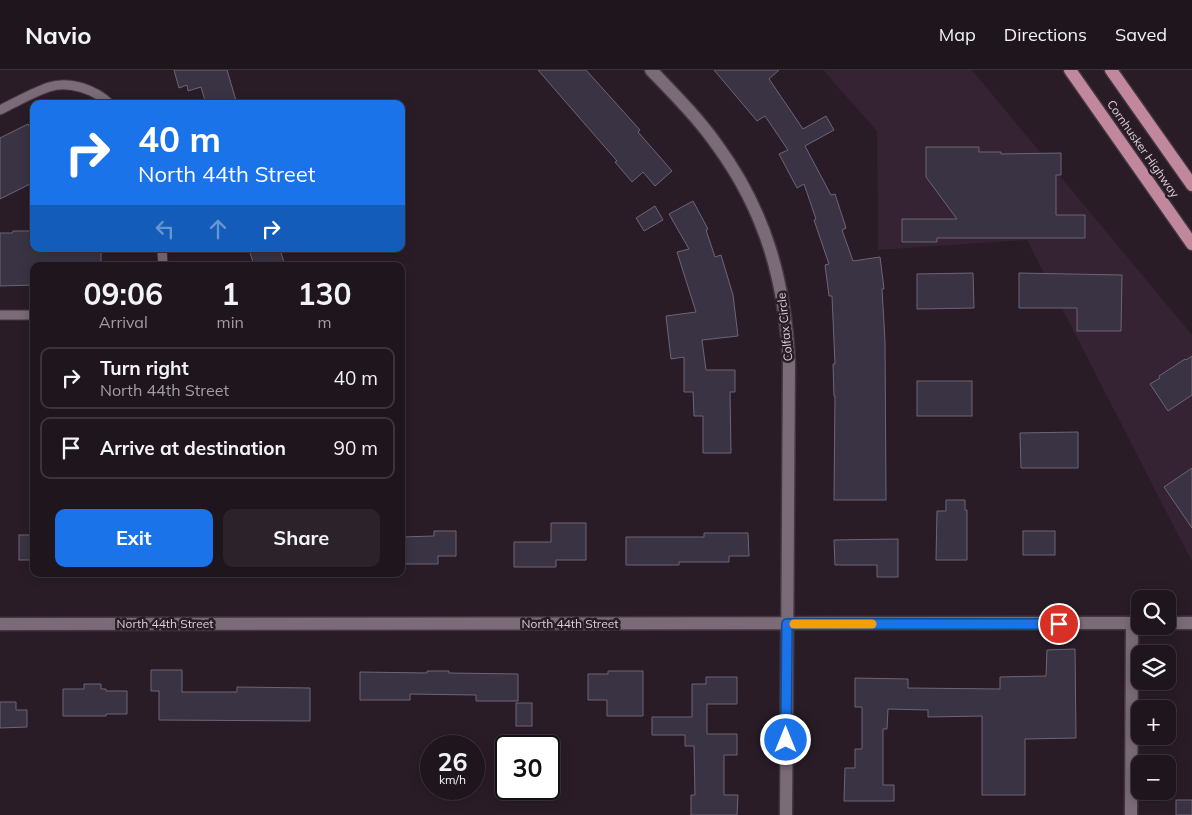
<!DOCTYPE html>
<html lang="en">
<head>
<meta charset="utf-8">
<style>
  :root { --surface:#1f151d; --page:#2c222a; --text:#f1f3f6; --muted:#a19fa4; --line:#3c343b; --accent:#1a73e8 }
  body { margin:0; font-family:Mulish,sans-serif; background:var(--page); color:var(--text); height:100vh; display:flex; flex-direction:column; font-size:19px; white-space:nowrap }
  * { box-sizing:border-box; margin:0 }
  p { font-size:16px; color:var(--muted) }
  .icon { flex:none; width:28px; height:28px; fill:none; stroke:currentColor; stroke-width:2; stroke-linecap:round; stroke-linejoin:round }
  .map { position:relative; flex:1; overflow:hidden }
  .side { position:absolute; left:30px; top:192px; width:375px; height:315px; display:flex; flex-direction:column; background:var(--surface); border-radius:10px; box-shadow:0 2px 12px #0003,0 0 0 1px var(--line) }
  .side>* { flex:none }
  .top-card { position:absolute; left:30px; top:30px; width:375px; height:152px; border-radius:10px; box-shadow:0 2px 12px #0003,0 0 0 1px var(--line); background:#1a73e8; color:#fff; overflow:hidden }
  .tools { position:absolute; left:1131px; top:520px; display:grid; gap:10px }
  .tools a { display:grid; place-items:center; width:45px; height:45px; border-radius:10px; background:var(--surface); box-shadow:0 2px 12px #0003,0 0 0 1px var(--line); font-size:25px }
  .speed { position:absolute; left:420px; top:665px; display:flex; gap:10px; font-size:25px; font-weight:700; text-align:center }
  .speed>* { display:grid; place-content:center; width:65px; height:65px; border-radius:50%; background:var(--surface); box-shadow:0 2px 12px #0003,0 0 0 1px var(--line); line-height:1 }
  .speed small { font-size:12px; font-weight:400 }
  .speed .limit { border:2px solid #111; border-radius:8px; background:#fff; color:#111 }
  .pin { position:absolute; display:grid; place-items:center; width:42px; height:42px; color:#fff; margin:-21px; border:2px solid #fff; border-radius:50%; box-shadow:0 1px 5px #0007 }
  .me { position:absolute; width:55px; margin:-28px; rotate:0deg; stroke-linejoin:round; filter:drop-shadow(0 0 4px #0008) }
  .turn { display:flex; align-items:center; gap:18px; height:105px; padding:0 25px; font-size:22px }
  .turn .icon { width:65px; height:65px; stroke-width:2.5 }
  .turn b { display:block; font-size:35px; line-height:42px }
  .lanes { display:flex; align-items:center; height:48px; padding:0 25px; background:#0003; justify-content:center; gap:25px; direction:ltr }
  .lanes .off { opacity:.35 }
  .eta { display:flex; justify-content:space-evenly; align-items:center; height:85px; text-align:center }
  .eta b { font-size:30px; font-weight:700; line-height:35px }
  .cta { display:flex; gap:10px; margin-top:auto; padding:10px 25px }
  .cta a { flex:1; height:58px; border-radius:10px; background:var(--accent); color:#fff; font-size:20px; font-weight:700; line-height:58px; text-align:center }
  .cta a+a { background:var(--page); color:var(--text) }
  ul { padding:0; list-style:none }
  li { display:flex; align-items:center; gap:15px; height:62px; margin:0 10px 8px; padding:0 15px; border:2px solid var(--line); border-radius:10px }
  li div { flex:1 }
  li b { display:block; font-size:19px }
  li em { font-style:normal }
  header { display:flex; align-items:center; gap:30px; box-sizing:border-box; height:70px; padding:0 25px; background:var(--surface); border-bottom:1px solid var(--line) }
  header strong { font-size:24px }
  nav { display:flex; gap:28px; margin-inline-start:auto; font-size:18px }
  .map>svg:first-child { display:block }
</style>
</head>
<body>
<header>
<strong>Navio</strong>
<nav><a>Map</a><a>Directions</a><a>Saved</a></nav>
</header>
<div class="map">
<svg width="1192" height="745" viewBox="0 0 1192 745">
  <rect width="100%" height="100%" fill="#291c27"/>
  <polygon fill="#352232" points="823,0 972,0 1192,265 1192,492 1027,170 878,180 877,61"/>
  <g fill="#3a3343" stroke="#6d6577">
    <polygon points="174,0 227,0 237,34 206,34 201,17 188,21 187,15 179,18"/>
    <polygon points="538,0 586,0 640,60 638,62 672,101 655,116 643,102 632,112 615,92 617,91"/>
    <polygon points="714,0 779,0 769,9 803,59 826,46 834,60 805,76 831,125 835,124 846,158 842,160 853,191 880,187 884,219 882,219 885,271 886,430 834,430 835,326 834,326 833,294 835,294 832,226 829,226 825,195 829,194 814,150 816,149 804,114 797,118 779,84 788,80 765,46 757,51"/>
    <polygon points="28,54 34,66 34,112 0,129 0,68"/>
    <polygon points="926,77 979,77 979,82 1001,82 1001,84 1061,83 1061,105 1056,105 1056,145 1085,145 1085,168 937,168 937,172 902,172 902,149 957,149 926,107"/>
    <polygon points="693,131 708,159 706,160 715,187 721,185 733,225 738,266 702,270 706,300 735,300 735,322 730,322 731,383 703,383 703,346 694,346 693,322 684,322 684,287 671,289 666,246 696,242 677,182 689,179 669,144"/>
    <polygon points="655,136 663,150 644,161 636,148"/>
    <polygon points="13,161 34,161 34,179 101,179 101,196 34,196 34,215 0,216 0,163 12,163"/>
    <polygon points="249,179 280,179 285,196 254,196"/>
    <polygon points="973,203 974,238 917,239 917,204"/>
    <polygon points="1019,203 1122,205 1121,261 1077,261 1077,238 1019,238"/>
    <polygon points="1192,286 1192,325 1168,341 1150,314 1160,308 1159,306 1185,289 1186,290"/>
    <rect x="917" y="311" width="55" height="35"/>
    <polygon points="1078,362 1078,398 1021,398 1020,363"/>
    <polygon points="1192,398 1192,458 1164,417"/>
    <polygon points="946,430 965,430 965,440 967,440 967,490 936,490 937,441 946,441"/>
    <polygon points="551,453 586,453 586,490 556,490 556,497 514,497 514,472 551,472"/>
    <polygon points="434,461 456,461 456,486 438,486 438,494 401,494 401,467 434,466"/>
    <rect x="1023" y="461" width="32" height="24"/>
    <polygon points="704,463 748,463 749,486 729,486 729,492 679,492 679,495 626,495 626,467 704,467"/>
    <rect x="19" y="465" width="15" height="25"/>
    <polygon points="898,469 898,507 877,507 877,495 835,495 834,470"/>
    <polygon points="1075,579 1076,668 1025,669 1025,725 982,725 982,646 928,647 928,640 888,639 887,659 883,659 883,715 894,715 894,731 844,731 845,698 855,698 855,679 862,679 862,637 855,637 855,608 908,609 908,618 1000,619 1000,607 1046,606 1047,580"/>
    <polygon points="151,600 182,600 182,622 237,622 237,617 310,618 310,651 159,650 159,621 151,621"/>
    <polygon points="427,601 449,601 449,603 518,604 518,631 476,631 476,625 410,624 410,630 360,630 360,602 427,603"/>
    <polygon points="608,601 643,601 643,646 607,646 607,630 588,630 588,604 608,604"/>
    <polygon points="706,607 737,607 737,634 707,634 707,664 737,664 737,685 724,685 724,725 738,725 737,745 691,745 691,725 695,725 694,676 685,676 685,665 652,665 652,647 692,647 692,614 706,614"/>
    <polygon points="84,614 101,614 101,619 106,619 106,621 127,621 127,644 106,644 106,646 63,646 63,619 84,619"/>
    <polygon points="0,632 16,632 16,640 27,640 27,657 0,658"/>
    <rect x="516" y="633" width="16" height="23"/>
    <rect x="1176" y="730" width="16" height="15"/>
  </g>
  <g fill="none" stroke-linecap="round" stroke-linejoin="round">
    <defs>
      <g id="lane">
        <path d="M0 40C16 32 32 23 49 17 69 10 96 20 110 34"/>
        <polyline points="162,179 163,196"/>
        <polyline points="0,245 34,245"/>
      </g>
      <g id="street">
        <path d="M651 0C674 24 698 48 717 75 766 142 785 212 789 293L786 745"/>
        <polyline points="1168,553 1192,553"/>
        <polyline points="0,554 1140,553"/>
        <polyline points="1131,745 1132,553"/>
      </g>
      <g id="primary">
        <polyline points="1070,0 1192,174"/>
        <polyline points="1111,0 1192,115"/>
      </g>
    </defs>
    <use href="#lane" stroke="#42363f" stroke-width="11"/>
    <use href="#street" stroke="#42363f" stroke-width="15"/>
    <use href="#primary" stroke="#42363f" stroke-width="15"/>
    <use href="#lane" stroke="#7b6a77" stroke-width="9"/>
    <use href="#street" stroke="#7b6a77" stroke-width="12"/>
    <use href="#primary" stroke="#c1879a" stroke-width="12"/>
  </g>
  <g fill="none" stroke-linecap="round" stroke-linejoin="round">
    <defs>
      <polyline id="route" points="786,670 787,554 1059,554"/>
    </defs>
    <use href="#route" stroke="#114b97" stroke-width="12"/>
    <use href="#route" stroke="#1a73e8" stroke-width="9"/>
    <polyline stroke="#f59e0b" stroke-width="9" points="794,554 872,554"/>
  </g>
  <g text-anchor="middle" stroke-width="5" stroke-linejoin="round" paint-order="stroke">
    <g font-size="12" fill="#dad0d8" stroke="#291c27">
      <text transform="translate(1143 79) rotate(55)" y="4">Cornhusker Highway</text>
      <text transform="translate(785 257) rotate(-96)" y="4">Colfax Circle</text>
      <text x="165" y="558">North 44th Street</text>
      <text x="570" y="558">North 44th Street</text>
    </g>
  </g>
</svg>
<div class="tools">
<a><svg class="icon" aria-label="search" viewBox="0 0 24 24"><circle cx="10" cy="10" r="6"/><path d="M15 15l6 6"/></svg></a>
<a><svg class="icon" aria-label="layers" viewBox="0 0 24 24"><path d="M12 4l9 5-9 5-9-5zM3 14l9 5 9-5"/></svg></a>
<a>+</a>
<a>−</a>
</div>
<div class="speed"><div>26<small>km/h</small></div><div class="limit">30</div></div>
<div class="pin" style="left:1059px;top:554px;background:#d93025"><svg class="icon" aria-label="arrive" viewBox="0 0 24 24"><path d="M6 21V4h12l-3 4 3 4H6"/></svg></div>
<svg class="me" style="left:786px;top:670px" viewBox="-20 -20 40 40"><circle r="17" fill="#1a73e8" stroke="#fff" stroke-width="3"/><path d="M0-11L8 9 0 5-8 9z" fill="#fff"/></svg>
<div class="top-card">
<div class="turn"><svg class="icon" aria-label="right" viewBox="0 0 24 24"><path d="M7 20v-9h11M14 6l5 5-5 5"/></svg><div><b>40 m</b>North 44th Street</div></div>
<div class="lanes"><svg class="icon off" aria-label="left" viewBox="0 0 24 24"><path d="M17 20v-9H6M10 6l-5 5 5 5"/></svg><svg class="icon off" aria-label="ahead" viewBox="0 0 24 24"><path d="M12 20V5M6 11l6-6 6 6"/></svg><svg class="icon" aria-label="right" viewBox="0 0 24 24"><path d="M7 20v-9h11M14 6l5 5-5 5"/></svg></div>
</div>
<section class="side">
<div class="eta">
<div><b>09:06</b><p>Arrival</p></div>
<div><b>1</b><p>min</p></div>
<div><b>130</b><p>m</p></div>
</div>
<ul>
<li><svg class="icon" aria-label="right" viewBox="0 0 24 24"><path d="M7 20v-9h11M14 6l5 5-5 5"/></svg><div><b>Turn right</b><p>North 44th Street</p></div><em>40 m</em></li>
<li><svg class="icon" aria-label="arrive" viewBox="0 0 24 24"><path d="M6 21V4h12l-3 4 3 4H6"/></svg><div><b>Arrive at destination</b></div><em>90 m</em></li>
</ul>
<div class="cta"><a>Exit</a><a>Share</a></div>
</section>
</div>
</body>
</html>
